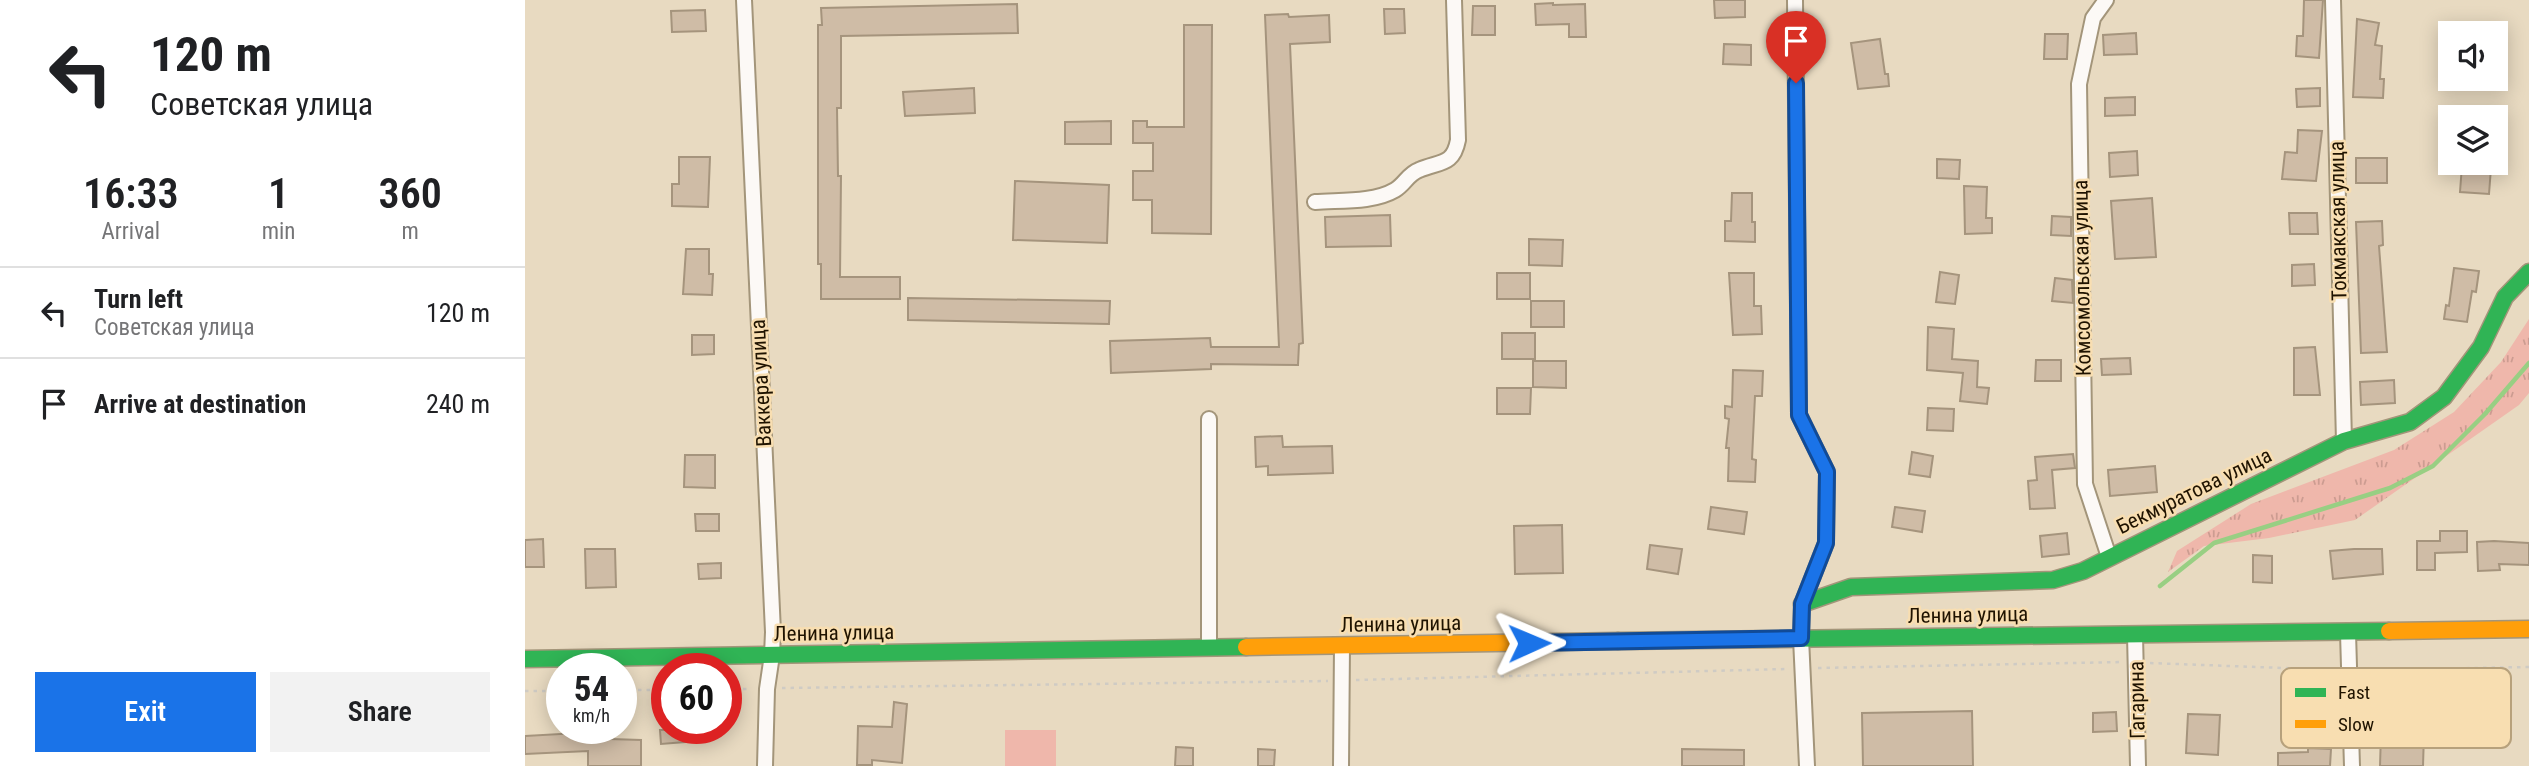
<!DOCTYPE html>
<html lang="en">
<head>
<meta charset="utf-8">
<style>
  :root { --surface:#fff; --page:#f2f2f2; --text:#202124; --muted:#757577; --line:#e0e0e0; --accent:#1a73e8 }
  body { margin:0; font-family:"Roboto Condensed",sans-serif; background:var(--page); color:var(--text); height:100vh; display:flex; flex-direction:column; font-size:26px; white-space:nowrap }
  * { box-sizing:border-box; margin:0 }
  p { font-size:23px; color:var(--muted) }
  .icon { flex:none; width:38px; height:38px; fill:none; stroke:currentColor; stroke-width:2; stroke-linecap:round; stroke-linejoin:round }
  .map { position:relative; flex:1; overflow:hidden }
  .side { display:flex; flex-direction:column; background:var(--surface); width:525px }
  .side>* { flex:none }
  .banner { background:#fff; color:var(--text); overflow:hidden }
  .buttons { position:absolute; left:1913px; top:21px; display:grid; gap:14px }
  .buttons a { display:grid; place-items:center; width:70px; height:70px; border-radius:0px; background:var(--surface); box-shadow:0 4px 18px #0003; font-size:35px }
  .speed { position:absolute; left:21px; top:653px; display:flex; gap:14px; font-size:35px; font-weight:700; text-align:center }
  .speed>* { display:grid; place-content:center; width:91px; height:91px; border-radius:50%; background:var(--surface); box-shadow:0 4px 18px #0003; line-height:1 }
  .speed small { font-size:18px; font-weight:400 }
  .speed .limit { border:10px solid #d22; background:#fff; color:#111 }
  .pin { position:absolute; display:grid; place-items:center; width:60px; height:60px; color:#fff; margin:-72px -30px; border-radius:50% 50% 50% 0; rotate:-45deg; box-shadow:0 0 7px #0007 }
  .pin .icon { rotate:45deg }
  .me { position:absolute; width:77px; margin:-38px; rotate:89deg; stroke-linejoin:round; filter:drop-shadow(0 0 5px #0008) }
  .turn { display:flex; align-items:center; gap:24px; height:147px; padding:0 35px; font-size:32px }
  .turn .icon { width:91px; height:91px; stroke-width:2.5 }
  .turn b { display:block; font-size:49px; line-height:60px }
  .eta { display:flex; justify-content:space-evenly; align-items:center; height:119px; text-align:center }
  .eta b { font-size:42px; font-weight:600; line-height:49px }
  .action { display:flex; gap:14px; margin-top:auto; padding:14px 35px }
  .action a { flex:1; height:80px; border-radius:0px; background:var(--accent); color:#fff; font-size:28px; font-weight:600; line-height:80px; text-align:center }
  .action a+a { background:var(--page); color:var(--text) }
  ul { padding:0; list-style:none }
  li { display:flex; align-items:center; gap:21px; height:91px; padding:0 35px; border-top:2px solid var(--line) }
  li div { flex:1 }
  li b { display:block; font-size:26px }
  li em { font-style:normal }
  main { display:flex; flex:1; min-height:0 }
  .map>svg:first-child { display:block }
</style>
</head>
<body>
<main>
<section class="side">
<div class="banner">
<div class="turn"><svg class="icon" aria-label="left" viewBox="0 0 24 24"><path d="M17 20v-9H6M10 6l-5 5 5 5"/></svg><div><b>120 m</b>Советская улица</div></div>
</div>
<div class="eta">
<div><b>16:33</b><p>Arrival</p></div>
<div><b>1</b><p>min</p></div>
<div><b>360</b><p>m</p></div>
</div>
<ul>
<li><svg class="icon" aria-label="left" viewBox="0 0 24 24"><path d="M17 20v-9H6M10 6l-5 5 5 5"/></svg><div><b>Turn left</b><p>Советская улица</p></div><em>120 m</em></li>
<li><svg class="icon" aria-label="arrive" viewBox="0 0 24 24"><path d="M6 21V4h12l-3 4 3 4H6"/></svg><div><b>Arrive at destination</b></div><em>240 m</em></li>
</ul>
<div class="action"><a>Exit</a><a>Share</a></div>
</section>
<div class="map">
<svg width="2004" height="766" viewBox="0 0 2004 766">
  <defs>
    <pattern id="grass-tufts" width="24" height="20" patternUnits="userSpaceOnUse" patternTransform="scale(1.75)"><rect width="24" height="20" fill="#efb7ab"/><path d="M3 7l-1-3M5 7V3M7 7l1-3M15 17l-1-3M17 17v-4M19 17l1-3" fill="none" stroke="#cc9c91"/></pattern>
  </defs>
  <rect width="100%" height="100%" fill="#e8dac1"/>
  <polygon fill="url(#grass-tufts)" points="2004,319 2004,393 1994,405 1830,520 1744,538 1679,546 1643,572 1652,551 1726,504 1869,450 1929,412 1976,362"/>
  <rect fill="#efb7ab" x="480" y="730" width="51" height="36"/>
  <g fill="none" stroke-linecap="round" stroke-linejoin="round">
    <polyline stroke="#98cf83" stroke-width="4.5" points="1635,586 1689,543 1865,488 1908,466 1960,414 2004,363"/>
  </g>
  <g fill="#cfbca6" stroke="#a5947d" stroke-width="2">
    <polygon points="1189,0 1220,0 1220,17 1190,18"/>
    <polygon points="1779,0 1798,0 1794,58 1771,56 1772,36 1778,36"/>
    <polygon points="1028,3 1028,5 1060,4 1061,37 1044,37 1044,24 1011,25 1010,4"/>
    <polygon points="492,4 493,33 316,36 316,108 312,108 313,176 316,176 315,277 375,277 375,299 296,299 296,264 293,264 293,25 297,25 296,8"/>
    <polygon points="948,6 970,6 970,35 947,35"/>
    <polygon points="859,9 879,9 880,33 860,34"/>
    <polygon points="180,10 181,31 147,32 146,11"/>
    <polygon points="763,14 764,17 804,15 805,42 765,44 778,343 774,344 773,365 686,364 686,369 586,373 585,341 685,338 686,347 754,347 740,15"/>
    <polygon points="1832,19 1854,23 1850,45 1857,46 1855,79 1859,79 1858,98 1828,97"/>
    <polygon points="659,25 687,25 686,234 627,233 627,200 608,200 608,171 628,171 628,143 608,143 608,121 622,121 622,127 659,127"/>
    <polygon points="1611,33 1612,54 1579,55 1578,35"/>
    <polygon points="1520,34 1543,34 1542,59 1519,59"/>
    <polygon points="1355,39 1360,74 1363,74 1364,86 1333,89 1326,43"/>
    <polygon points="1199,44 1226,45 1226,65 1198,64"/>
    <polygon points="449,88 450,113 380,116 378,92"/>
    <polygon points="1795,88 1795,106 1772,107 1771,89"/>
    <polygon points="1610,97 1610,115 1580,116 1580,98"/>
    <polygon points="586,121 586,144 540,144 540,122"/>
    <polygon points="1773,130 1797,131 1791,181 1757,179 1760,152 1772,153"/>
    <polygon points="1612,151 1613,175 1585,177 1584,153"/>
    <polygon points="154,157 185,157 183,207 147,206 147,184 154,184"/>
    <rect x="1831" y="158" width="31" height="25"/>
    <polygon points="1412,159 1435,160 1434,179 1412,178"/>
    <polygon points="1937,165 1966,168 1964,194 1935,192"/>
    <polygon points="490,181 584,185 582,243 488,240"/>
    <polygon points="1439,186 1462,187 1461,218 1467,218 1467,233 1440,234"/>
    <polygon points="1207,193 1227,193 1227,222 1230,222 1230,242 1200,241 1200,221 1206,221"/>
    <polygon points="1627,198 1631,257 1590,259 1586,201"/>
    <polygon points="1764,213 1792,213 1793,234 1765,234"/>
    <polygon points="865,215 866,246 801,247 800,217"/>
    <polygon points="1527,216 1546,217 1546,236 1526,235"/>
    <polygon points="1857,221 1858,245 1854,246 1862,352 1836,353 1831,222"/>
    <polygon points="1004,239 1038,240 1037,266 1004,265"/>
    <polygon points="161,249 184,249 184,274 188,274 187,295 158,294"/>
    <polygon points="1789,264 1790,285 1767,286 1767,265"/>
    <polygon points="1929,268 1954,271 1951,292 1947,291 1942,322 1919,319 1921,305 1924,306"/>
    <polygon points="1415,272 1434,275 1430,304 1411,302"/>
    <rect x="972" y="273" width="33" height="26"/>
    <polygon points="1204,273 1229,273 1229,306 1236,306 1237,334 1208,335"/>
    <polygon points="1530,278 1547,280 1548,303 1527,301"/>
    <polygon points="383,298 585,301 584,324 383,320"/>
    <rect x="1006" y="301" width="33" height="26"/>
    <polygon points="1403,327 1429,329 1427,359 1453,361 1452,387 1464,388 1462,404 1435,401 1438,373 1402,370"/>
    <rect x="977" y="333" width="33" height="26"/>
    <polygon points="167,335 189,335 189,354 167,355"/>
    <polygon points="1790,347 1795,395 1769,395 1769,348"/>
    <polygon points="1605,358 1606,374 1577,375 1576,359"/>
    <polygon points="1511,360 1536,360 1536,381 1510,381"/>
    <polygon points="1008,361 1041,361 1041,388 1008,387"/>
    <polygon points="1208,370 1238,371 1237,396 1230,396 1227,459 1231,460 1230,482 1203,481 1204,448 1201,448 1204,419 1200,418 1200,406 1207,407"/>
    <polygon points="1869,380 1870,403 1836,405 1835,382"/>
    <polygon points="972,388 1006,388 1005,414 972,414"/>
    <polygon points="1403,408 1429,409 1428,431 1402,430"/>
    <polygon points="757,436 758,447 807,446 808,473 743,475 743,466 731,467 730,437"/>
    <polygon points="1387,452 1408,456 1405,477 1384,474"/>
    <polygon points="1548,454 1550,468 1527,470 1530,508 1505,509 1503,481 1512,480 1510,457"/>
    <polygon points="160,455 190,455 190,488 159,487"/>
    <polygon points="1630,466 1632,492 1585,496 1583,470"/>
    <polygon points="1186,507 1222,512 1219,534 1183,529"/>
    <polygon points="1370,507 1400,511 1397,532 1367,527"/>
    <polygon points="170,514 194,514 194,531 171,531"/>
    <polygon points="1037,525 1038,573 990,574 989,526"/>
    <polygon points="1915,531 1942,531 1942,552 1910,553 1910,570 1892,570 1892,541 1915,541"/>
    <polygon points="1542,533 1544,554 1517,557 1515,536"/>
    <polygon points="18,539 19,567 0,567 0,540"/>
    <polygon points="1969,541 2004,543 2004,565 1974,564 1975,570 1953,571 1952,542"/>
    <polygon points="1125,545 1157,549 1153,574 1122,569"/>
    <polygon points="60,549 90,549 91,587 61,588"/>
    <polygon points="1829,549 1857,549 1858,574 1808,579 1805,551"/>
    <polygon points="1728,555 1747,556 1747,583 1728,582"/>
    <polygon points="196,563 196,578 174,579 173,564"/>
    <polygon points="1857,700 1900,701 1898,766 1855,766"/>
    <polygon points="369,702 382,704 377,763 347,760 347,765 332,765 333,726 367,727"/>
    <polygon points="1447,711 1448,766 1338,766 1337,713"/>
    <polygon points="1591,712 1592,731 1568,732 1568,713"/>
    <polygon points="1663,714 1695,715 1693,755 1661,753"/>
    <polygon points="159,729 160,742 136,744 135,730"/>
    <polygon points="53,733 53,738 116,740 116,766 63,766 63,751 0,754 0,736"/>
    <polygon points="651,747 668,748 668,766 650,766"/>
    <polygon points="1783,748 1806,749 1805,766 1753,766 1753,753 1783,752"/>
    <polygon points="733,749 750,750 749,766 733,766"/>
    <polygon points="1157,749 1219,750 1219,766 1157,766"/>
  </g>
  <g fill="none" stroke-linecap="round" stroke-linejoin="round">
    <defs>
      <g id="street">
        <polyline points="219,0 248,632 247,655 242,689 240,766"/>
        <polyline points="1270,0 1274,415 1302,472 1301,543 1277,604 1276,638 1282,766"/>
        <polyline points="1581,0 1568,18 1554,84 1560,484 1584,557"/>
        <polyline points="1808,0 1819,441"/>
        <path d="M790 202C814 200 848 203 870 190 880 184 883 174 894 170 915 161 928 166 933 140L929 0"/>
        <polyline points="1823,633 1827,766"/>
        <polyline points="1610,635 1613,766"/>
        <polyline points="684,648 684,419"/>
        <polyline points="816,766 817,646"/>
      </g>
      <g id="fast">
        <polyline points="1277,604 1326,587 1528,580 1558,571 1819,441 1885,422 1919,397 1956,347 1980,297 2004,272"/>
        <polyline points="1093,641 1864,631"/>
        <polyline points="0,659 721,647"/>
      </g>
      <g id="slow">
        <polyline points="1864,631 2004,629"/>
        <polyline points="721,647 1093,641"/>
      </g>
    </defs>
    <use href="#street" stroke="#a3957a" stroke-width="18"/>
    <use href="#fast" stroke="#a3957a" stroke-width="19"/>
    <use href="#slow" stroke="#a3957a" stroke-width="19"/>
    <g stroke="#cfcbc4" stroke-width="2.5" stroke-dasharray="3.5 5" stroke-linecap="butt">
      <polyline points="1625,663 1811,670"/>
      <polyline points="1293,668 1598,662"/>
      <polyline points="1839,670 2004,667"/>
      <polyline points="831,680 1262,669"/>
      <polyline points="257,688 803,681"/>
      <polyline points="201,689 226,689"/>
      <polyline points="96,690 142,690"/>
      <polyline points="0,691 37,691"/>
    </g>
    <use href="#street" stroke="#fcf9f6" stroke-width="14"/>
    <use href="#fast" stroke="#30b455" stroke-width="16"/>
    <use href="#slow" stroke="#ff9f0a" stroke-width="16"/>
  </g>
  <g fill="none" stroke-linecap="round" stroke-linejoin="round">
    <defs>
      <polyline id="route" points="1004,643 1276,638 1277,604 1301,543 1302,472 1274,415 1271,83"/>
    </defs>
    <use href="#route" stroke="#114b97" stroke-width="18"/>
    <use href="#route" stroke="#1a73e8" stroke-width="12"/>
  </g>
  <g text-anchor="middle" stroke-width="5" stroke-linejoin="round" paint-order="stroke">
    <g font-size="21" fill="#1f1300" stroke="#f8deb1">
      <text transform="translate(1813 221) rotate(-91)" y="7">Токмакская улица</text>
      <text transform="translate(1557 278) rotate(-91)" y="7">Комсомольская улица</text>
      <text transform="translate(236 383) rotate(-93)" y="7">Ваккера улица</text>
      <text transform="translate(1669 491) rotate(-26)" y="7">Бекмуратова улица</text>
      <text transform="translate(1443 615) rotate(-1)" y="7">Ленина улица</text>
      <text transform="translate(876 624) rotate(-1)" y="7">Ленина улица</text>
      <text transform="translate(309 633) rotate(-1)" y="7">Ленина улица</text>
      <text transform="translate(1612 700) rotate(-91)" y="7">Гагарина</text>
    </g>
  </g>
  <rect x="1756" y="668" width="230" height="80" rx="10" fill="#f8deb1" stroke="#b7a17c" stroke-width="2"/>
  <rect x="1770" y="688" width="31" height="9" fill="#30b455"/>
  <rect x="1770" y="720" width="31" height="8" fill="#ff9f0a"/>
  <g font-size="19" fill="#1f1300">
    <text x="1813" y="699">Fast</text>
    <text x="1813" y="731">Slow</text>
  </g>
</svg>
<div class="buttons">
<a><svg class="icon" aria-label="sound" viewBox="0 0 24 24"><path d="M4 9h4l5-4v14l-5-4H4zM17 9q2 3 0 6"/></svg></a>
<a><svg class="icon" aria-label="layers" viewBox="0 0 24 24"><path d="M12 4l9 5-9 5-9-5zM3 14l9 5 9-5"/></svg></a>
</div>
<div class="speed"><div>54<small>km/h</small></div><div class="limit">60</div></div>
<div class="pin" style="left:1271px;top:83px;background:#d93025"><svg class="icon" aria-label="arrive" viewBox="0 0 24 24"><path d="M6 21V4h12l-3 4 3 4H6"/></svg></div>
<svg class="me" style="left:1004px;top:643px" viewBox="-20 -20 40 40"><path d="M0-17L14 15 0 8-14 15z" fill="#1a73e8" stroke="#fff" stroke-width="4"/></svg>
</div>
</main>
</body>
</html>
